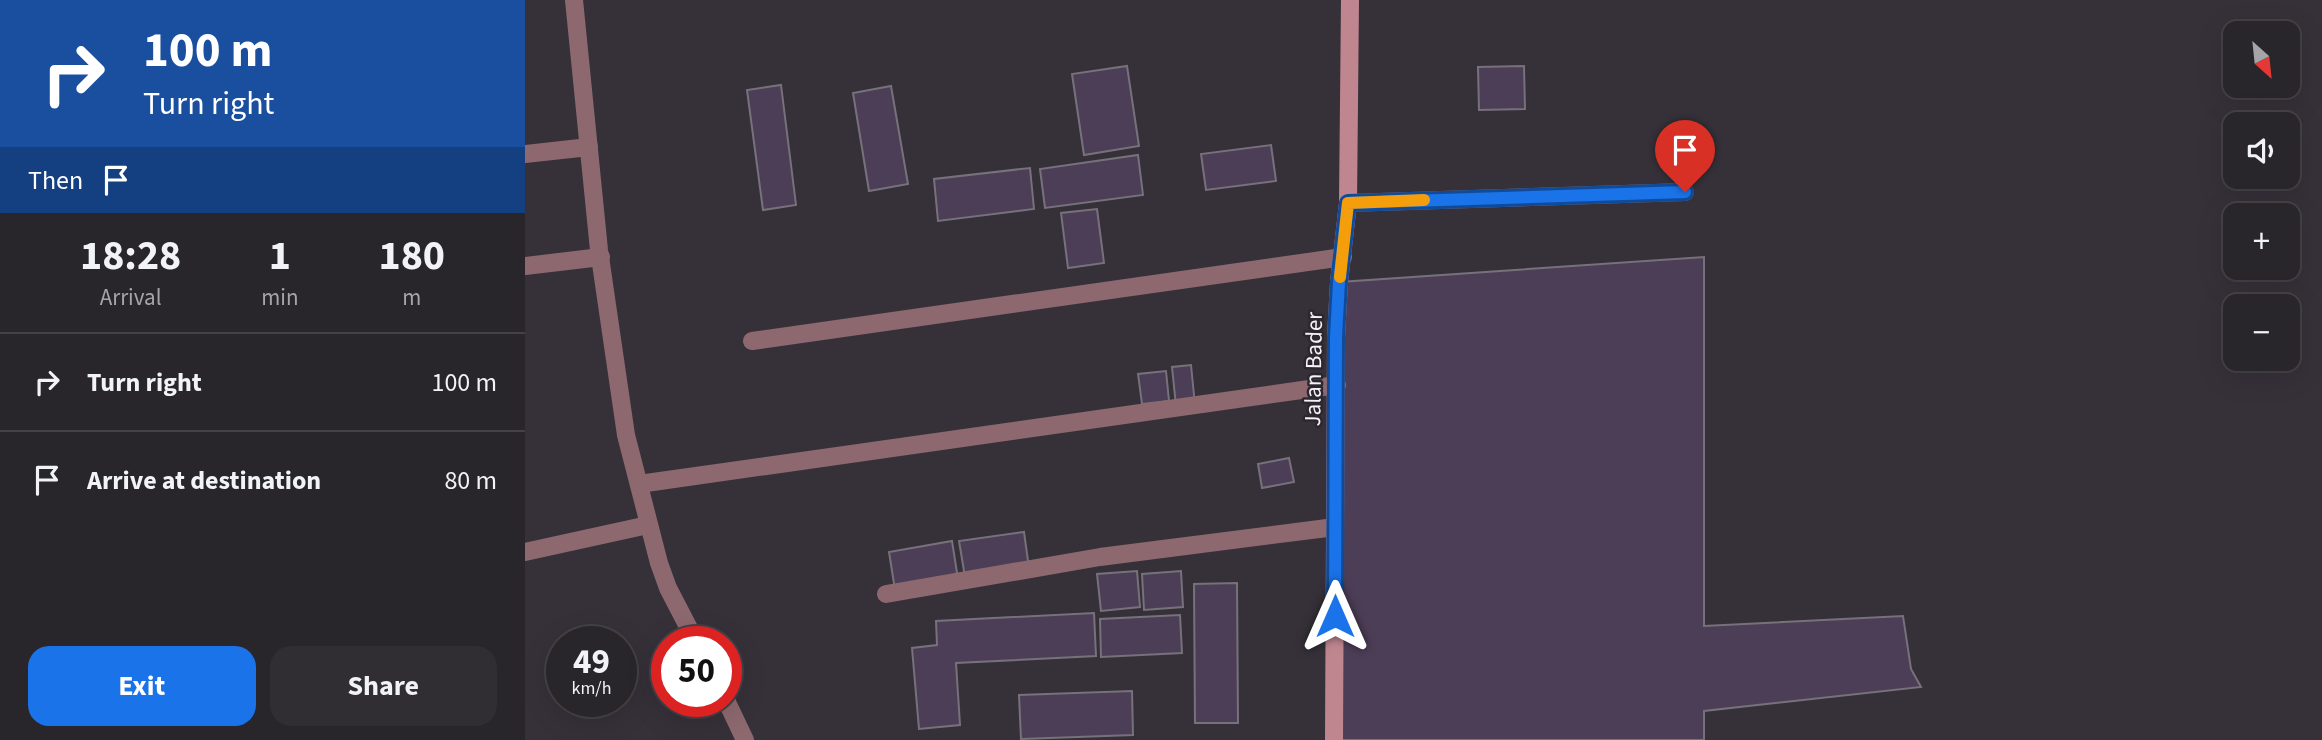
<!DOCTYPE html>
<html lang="en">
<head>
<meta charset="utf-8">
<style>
  :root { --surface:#28252b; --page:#302d33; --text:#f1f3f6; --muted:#a5a5a9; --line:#444247; --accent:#1a73e8 }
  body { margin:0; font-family:"Source Sans 3",sans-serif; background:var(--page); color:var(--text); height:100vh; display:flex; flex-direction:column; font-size:26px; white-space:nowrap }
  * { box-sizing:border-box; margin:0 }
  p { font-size:23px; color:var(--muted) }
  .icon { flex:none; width:38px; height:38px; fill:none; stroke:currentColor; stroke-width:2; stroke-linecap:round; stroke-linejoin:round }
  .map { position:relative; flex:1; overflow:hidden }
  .panel { display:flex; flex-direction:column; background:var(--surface); width:525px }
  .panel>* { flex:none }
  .banner { background:#1a4fa0; color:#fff; overflow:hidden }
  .needle { width:46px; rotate:153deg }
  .tools { position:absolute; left:1698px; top:21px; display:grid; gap:14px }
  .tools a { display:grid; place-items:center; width:77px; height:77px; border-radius:14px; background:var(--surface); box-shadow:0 7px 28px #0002,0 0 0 2px var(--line); font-size:35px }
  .speed { position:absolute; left:21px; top:626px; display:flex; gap:14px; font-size:35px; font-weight:700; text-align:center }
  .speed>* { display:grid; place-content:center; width:91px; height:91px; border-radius:50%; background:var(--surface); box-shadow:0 7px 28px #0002,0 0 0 2px var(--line); line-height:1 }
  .speed small { font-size:18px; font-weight:400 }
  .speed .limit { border:10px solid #d22; background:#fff; color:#111 }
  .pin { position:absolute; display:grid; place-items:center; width:60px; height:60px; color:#fff; margin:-72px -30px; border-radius:50% 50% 50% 0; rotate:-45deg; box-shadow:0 0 7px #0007 }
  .pin .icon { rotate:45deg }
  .me { position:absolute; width:77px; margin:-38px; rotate:0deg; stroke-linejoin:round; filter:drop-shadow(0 0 5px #0008) }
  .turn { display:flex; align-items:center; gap:24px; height:147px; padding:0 28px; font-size:32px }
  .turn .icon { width:91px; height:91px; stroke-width:2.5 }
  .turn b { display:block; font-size:49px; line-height:60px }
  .then { display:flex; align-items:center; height:66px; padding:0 28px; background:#0003; gap:14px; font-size:26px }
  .eta { display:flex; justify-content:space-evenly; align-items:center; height:119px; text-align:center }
  .eta b { font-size:42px; font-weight:700; line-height:49px }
  .primary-button { display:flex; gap:14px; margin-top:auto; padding:14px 28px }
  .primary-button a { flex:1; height:80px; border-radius:21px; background:var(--accent); color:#fff; font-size:28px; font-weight:700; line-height:80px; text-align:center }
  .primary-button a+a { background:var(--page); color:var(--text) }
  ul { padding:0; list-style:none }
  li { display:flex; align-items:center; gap:21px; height:98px; padding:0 28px; border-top:2px solid var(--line) }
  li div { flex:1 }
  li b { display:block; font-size:26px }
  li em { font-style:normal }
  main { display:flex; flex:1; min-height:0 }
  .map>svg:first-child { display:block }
</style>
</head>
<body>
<main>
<section class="panel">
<div class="banner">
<div class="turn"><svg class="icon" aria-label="right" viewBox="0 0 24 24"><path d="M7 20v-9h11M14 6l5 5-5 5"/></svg><div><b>100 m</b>Turn right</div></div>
<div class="then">Then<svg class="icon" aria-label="arrive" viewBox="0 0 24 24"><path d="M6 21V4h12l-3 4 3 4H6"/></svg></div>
</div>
<div class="eta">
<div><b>18:28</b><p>Arrival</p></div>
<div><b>1</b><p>min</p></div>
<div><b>180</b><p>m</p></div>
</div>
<ul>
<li><svg class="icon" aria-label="right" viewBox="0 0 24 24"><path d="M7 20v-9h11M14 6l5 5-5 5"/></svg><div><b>Turn right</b></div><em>100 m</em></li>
<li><svg class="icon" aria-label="arrive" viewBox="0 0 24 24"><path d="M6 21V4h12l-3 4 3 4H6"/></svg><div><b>Arrive at destination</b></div><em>80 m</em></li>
</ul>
<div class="primary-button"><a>Exit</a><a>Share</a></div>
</section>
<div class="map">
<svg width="1797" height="740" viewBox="0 0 1797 740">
  <rect width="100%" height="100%" fill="#363139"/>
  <g fill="#4d3e57" stroke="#76717a" stroke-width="2">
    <polygon points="602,66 614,146 559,155 547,74"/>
    <polygon points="999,66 1000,109 954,110 953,67"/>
    <polygon points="256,85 271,205 238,210 222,90"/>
    <polygon points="366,86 383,184 344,191 328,93"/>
    <polygon points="746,145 751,181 681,190 676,154"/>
    <polygon points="613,155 618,195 520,208 515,169"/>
    <polygon points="505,168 509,209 413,221 409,179"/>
    <polygon points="572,209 579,263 543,268 536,213"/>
    <polygon points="1179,257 1179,626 1378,616 1386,669 1396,687 1179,711 1179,740 811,740 815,282"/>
    <polygon points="666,365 670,405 651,406 647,367"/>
    <polygon points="641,371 644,401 617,404 613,374"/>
    <polygon points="764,458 769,482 737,488 733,464"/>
    <polygon points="499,532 504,568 440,577 434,541"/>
    <polygon points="427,541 433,579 370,590 364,552"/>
    <polygon points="612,571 615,607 576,611 572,574"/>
    <polygon points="656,571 658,607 619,610 617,574"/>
    <polygon points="712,583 713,723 670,723 669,584"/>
    <polygon points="569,613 571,656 431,663 435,725 394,729 387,648 412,645 411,621"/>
    <polygon points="655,615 657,653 576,657 575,619"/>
    <polygon points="607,691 608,735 496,739 494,695"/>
  </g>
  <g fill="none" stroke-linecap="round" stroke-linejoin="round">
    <g stroke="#8d696f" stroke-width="18">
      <polyline points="49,0 74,250 101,435 134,563 143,588 171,642"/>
      <polyline points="0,154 64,147"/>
      <polyline points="823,203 1160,192"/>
      <polyline points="0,266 76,257"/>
      <polyline points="227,341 818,257"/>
      <polyline points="114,484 812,385"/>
      <polyline points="0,552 123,525"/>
      <polyline points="361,594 575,557 810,527"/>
      <polyline points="201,700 220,740"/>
    </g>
    <polyline stroke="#bf8690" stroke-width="18" points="809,740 811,337 814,282 823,203 825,0"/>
  </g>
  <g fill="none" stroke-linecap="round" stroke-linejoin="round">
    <defs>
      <polyline id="route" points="810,616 811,337 814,282 823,203 1160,192"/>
    </defs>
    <use href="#route" stroke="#114b97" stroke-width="18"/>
    <use href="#route" stroke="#1a73e8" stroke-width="12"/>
    <polyline stroke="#f59e0b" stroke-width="12" points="815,277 823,203 899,200"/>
  </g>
  <g text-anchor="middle" stroke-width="5" stroke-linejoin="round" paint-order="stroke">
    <g font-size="23" fill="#f5f2f7" stroke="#2c272f">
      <text transform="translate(788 369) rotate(-89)" y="8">Jalan Bader</text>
    </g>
  </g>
</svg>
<div class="tools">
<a><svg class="needle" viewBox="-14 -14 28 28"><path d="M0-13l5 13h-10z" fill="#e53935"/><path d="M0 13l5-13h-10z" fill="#a5a5a9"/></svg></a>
<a><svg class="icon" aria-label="sound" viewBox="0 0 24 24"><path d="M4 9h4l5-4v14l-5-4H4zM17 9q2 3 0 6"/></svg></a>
<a>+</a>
<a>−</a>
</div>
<div class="speed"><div>49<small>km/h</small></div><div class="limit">50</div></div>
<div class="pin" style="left:1160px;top:192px;background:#d93025"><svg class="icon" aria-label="arrive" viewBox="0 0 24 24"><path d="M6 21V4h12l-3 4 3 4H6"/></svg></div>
<svg class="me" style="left:810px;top:616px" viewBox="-20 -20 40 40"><path d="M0-17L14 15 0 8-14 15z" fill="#1a73e8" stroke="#fff" stroke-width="4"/></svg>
</div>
</main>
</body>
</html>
